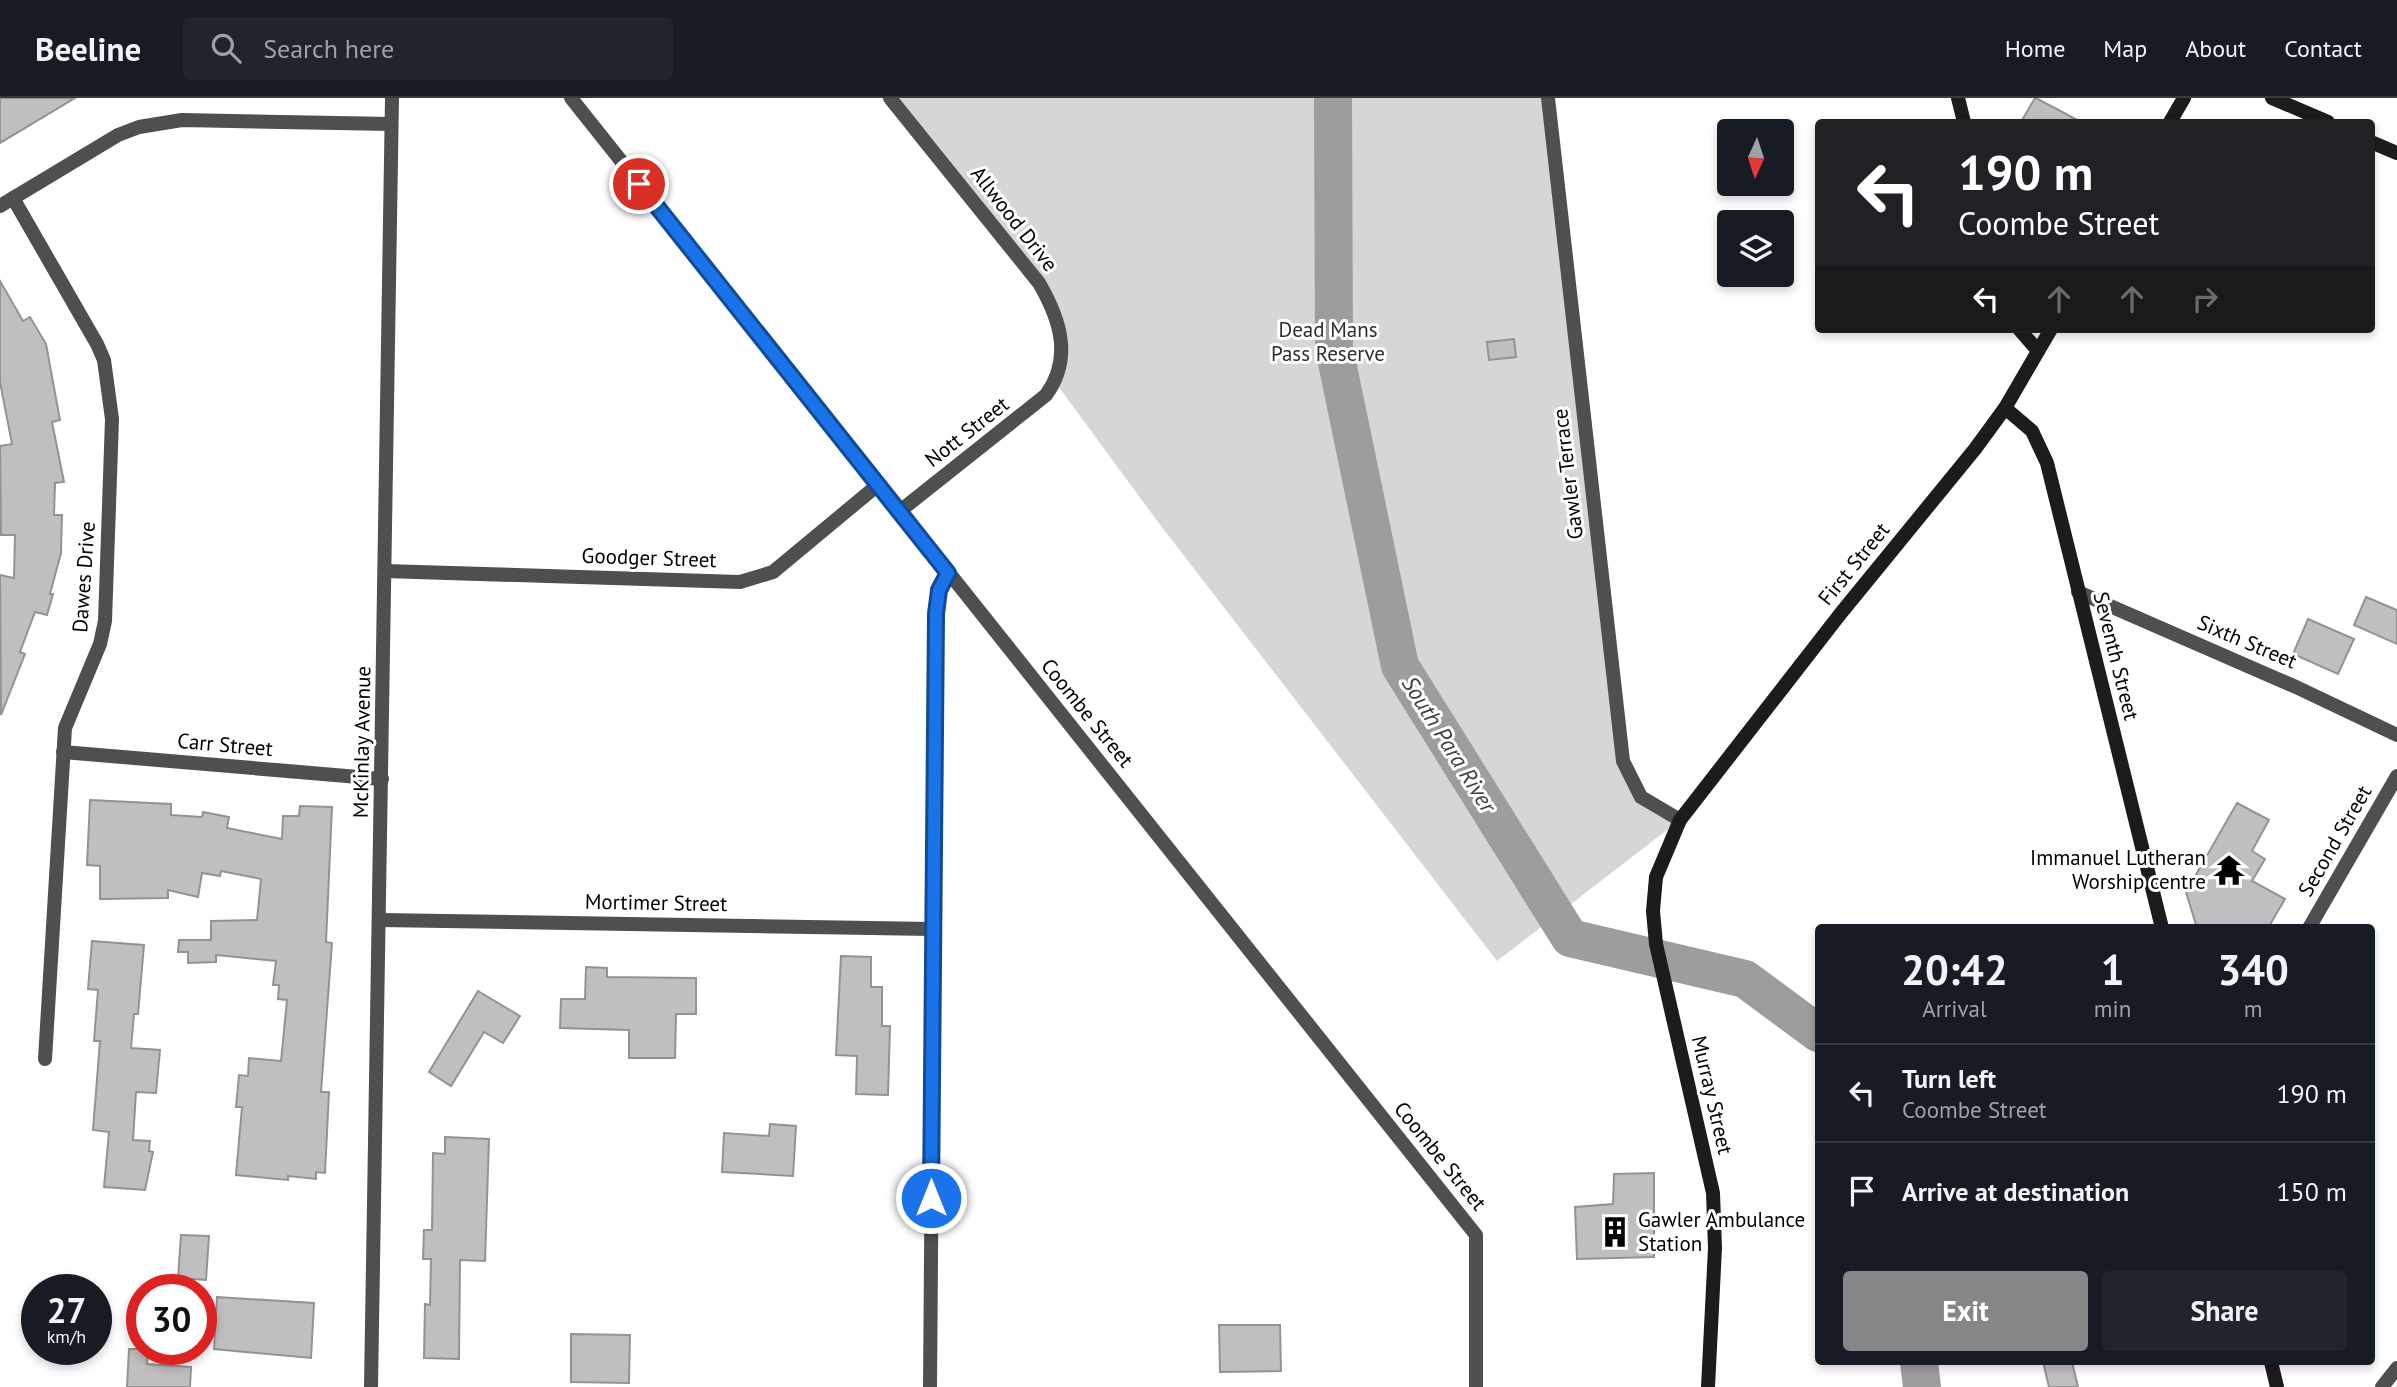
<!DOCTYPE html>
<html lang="en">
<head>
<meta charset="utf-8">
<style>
  :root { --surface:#171b24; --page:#20242c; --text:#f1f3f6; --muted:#9ea1a6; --line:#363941; --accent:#858687 }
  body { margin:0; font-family:"PT Sans",sans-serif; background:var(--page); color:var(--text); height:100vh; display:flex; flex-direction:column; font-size:26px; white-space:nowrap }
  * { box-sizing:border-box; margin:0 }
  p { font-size:23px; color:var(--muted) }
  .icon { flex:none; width:38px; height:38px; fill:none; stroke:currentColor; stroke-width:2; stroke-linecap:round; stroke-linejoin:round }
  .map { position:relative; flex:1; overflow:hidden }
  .details { position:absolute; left:1815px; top:826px; width:560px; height:441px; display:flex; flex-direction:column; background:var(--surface); border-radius:7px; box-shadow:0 4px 10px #0003 }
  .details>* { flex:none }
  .banner { position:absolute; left:1815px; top:21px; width:560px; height:214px; border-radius:7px; box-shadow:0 4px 10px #0003; background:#202124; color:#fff; overflow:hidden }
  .needle { width:46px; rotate:183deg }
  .controls { position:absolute; left:1717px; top:21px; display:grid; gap:14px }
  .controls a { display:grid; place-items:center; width:77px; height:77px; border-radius:7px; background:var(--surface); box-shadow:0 4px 10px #0003; font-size:35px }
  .speed { position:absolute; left:21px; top:1176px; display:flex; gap:14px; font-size:35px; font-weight:700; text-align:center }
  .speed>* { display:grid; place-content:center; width:91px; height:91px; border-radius:50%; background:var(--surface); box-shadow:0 4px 10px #0003; line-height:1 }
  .speed small { font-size:18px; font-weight:400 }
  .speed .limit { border:10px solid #d22; background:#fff; color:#111 }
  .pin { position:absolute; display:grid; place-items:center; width:60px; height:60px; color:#fff; margin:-30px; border:4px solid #fff; border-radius:50%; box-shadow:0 2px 7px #0007 }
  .me { position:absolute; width:77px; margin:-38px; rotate:0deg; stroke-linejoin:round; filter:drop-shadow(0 0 5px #0008) }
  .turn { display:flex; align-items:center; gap:24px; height:147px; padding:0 28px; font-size:32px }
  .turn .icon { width:91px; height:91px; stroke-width:2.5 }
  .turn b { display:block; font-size:49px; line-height:60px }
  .lanes { display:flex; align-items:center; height:66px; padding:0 28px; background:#0003; justify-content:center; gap:35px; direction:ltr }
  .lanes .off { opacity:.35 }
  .eta { display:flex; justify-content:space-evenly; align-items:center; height:119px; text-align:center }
  .eta b { font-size:42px; font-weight:800; line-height:49px }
  .button { display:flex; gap:14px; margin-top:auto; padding:14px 28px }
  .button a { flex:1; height:80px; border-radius:7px; background:var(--accent); color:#fff; font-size:28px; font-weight:800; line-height:80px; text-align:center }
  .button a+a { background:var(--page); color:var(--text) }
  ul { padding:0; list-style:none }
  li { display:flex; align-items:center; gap:21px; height:98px; padding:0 28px; border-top:2px solid var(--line) }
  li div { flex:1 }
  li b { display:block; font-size:26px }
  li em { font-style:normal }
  header { display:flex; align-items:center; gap:42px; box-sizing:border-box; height:98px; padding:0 35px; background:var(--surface); border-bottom:2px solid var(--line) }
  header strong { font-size:33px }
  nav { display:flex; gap:38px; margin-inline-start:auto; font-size:24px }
  .search { width:490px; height:63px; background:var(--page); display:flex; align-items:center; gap:18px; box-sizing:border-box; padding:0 24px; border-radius:7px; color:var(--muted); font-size:26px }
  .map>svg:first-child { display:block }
</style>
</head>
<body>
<header>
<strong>Beeline</strong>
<div class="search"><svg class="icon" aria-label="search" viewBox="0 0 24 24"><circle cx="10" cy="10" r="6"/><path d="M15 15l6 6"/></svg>Search here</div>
<nav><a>Home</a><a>Map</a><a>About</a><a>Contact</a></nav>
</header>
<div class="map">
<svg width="2397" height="1289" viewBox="0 0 2397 1289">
  <rect width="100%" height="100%" fill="#fff"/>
  <polygon fill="#d6d6d6" points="890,0 1548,0 1623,663 1641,699 1680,722 1497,863 1158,424 1055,284 1053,209"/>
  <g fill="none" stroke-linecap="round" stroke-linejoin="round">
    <g stroke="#9d9d9d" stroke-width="38">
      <polyline points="1333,0 1334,250 1400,568 1570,840 1745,881 1818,935"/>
      <polyline points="1919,1264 1922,1289"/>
    </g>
  </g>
  <g fill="#bfbfbf" stroke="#939393" stroke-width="2">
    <polygon points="0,0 75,0 0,45"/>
    <polygon points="2035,0 2036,0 2081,24 2021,24"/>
    <polygon points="0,183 23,223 30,219 46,246 60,322 52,324 64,384 55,385 54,417 62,417 61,455 50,496 53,496 47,517 35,514 20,554 25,556 1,617 0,477 14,480 15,437 1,437 0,348 12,346 0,284"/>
    <polygon points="1514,241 1516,259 1489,262 1487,244"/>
    <polygon points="2366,499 2397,512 2397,546 2354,527"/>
    <polygon points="2308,521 2354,541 2338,576 2293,556"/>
    <polygon points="90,702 171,706 171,717 202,719 203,714 229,719 227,730 282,741 283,718 299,718 300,708 332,709 326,844 332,845 321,994 329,994 325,1075 316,1074 316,1081 288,1078 288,1082 236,1077 242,1009 236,1009 239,977 248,978 249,960 281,963 287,902 278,901 279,887 273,887 276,863 216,857 216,864 188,865 188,854 178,854 179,842 211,842 211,823 257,822 261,781 221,773 220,778 202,775 198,799 168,792 168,800 100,801 100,768 87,767"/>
    <polygon points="2237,705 2269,722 2252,753 2265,761 2252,783 2285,801 2268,830 2197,830 2186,794"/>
    <polygon points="92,843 144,847 138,916 134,916 131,950 160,952 156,995 136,994 133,1042 150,1043 149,1053 153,1054 145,1092 104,1089 109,1034 93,1032 100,943 94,943 98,892 88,891"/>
    <polygon points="841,858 871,859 871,889 882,889 882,928 890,928 888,997 856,996 857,958 836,957"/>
    <polygon points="586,869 607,870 607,879 696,880 696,916 676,916 675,960 629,960 629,932 560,930 561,901 585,901"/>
    <polygon points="478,893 520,918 503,945 484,934 451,988 429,974"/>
    <polygon points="770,1026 796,1028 793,1078 722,1074 724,1035 769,1038"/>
    <polygon points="445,1039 489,1041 485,1163 460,1162 459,1261 424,1260 425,1206 430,1207 431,1161 423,1161 424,1132 432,1132 433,1055 445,1056"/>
    <polygon points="1654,1075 1654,1159 1577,1161 1575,1109 1613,1106 1614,1076"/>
    <polygon points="181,1137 209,1138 206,1182 178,1180"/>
    <polygon points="217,1199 314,1205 311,1260 214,1251"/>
    <polygon points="1219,1227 1280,1227 1281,1273 1220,1274"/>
    <polygon points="571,1236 630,1237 629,1285 571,1284"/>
    <polygon points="129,1251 148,1251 147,1266 191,1269 190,1289 127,1289"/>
    <polygon points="2043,1264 2072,1264 2078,1289 2049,1289"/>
  </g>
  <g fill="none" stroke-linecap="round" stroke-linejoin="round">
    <g stroke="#4f4f4f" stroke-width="14">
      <polyline points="571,0 1476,1137 1476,1289"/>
      <path d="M890 0 1039 185C1060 221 1073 260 1046 297L900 413"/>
      <polyline points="1548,0 1623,663 1641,699 1680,722"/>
      <polyline points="13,100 97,246 104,262 112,321 105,523 100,546 65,630 45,961"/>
      <polyline points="0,108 118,37 139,29 182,22 391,26"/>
      <polyline points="385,473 740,484 773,474 879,386"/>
      <polyline points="2078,494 2296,589 2397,637"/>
      <polyline points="63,654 382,681"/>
      <polyline points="380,822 932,831"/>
      <polyline points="2309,830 2397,678"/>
      <polyline points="371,1289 392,0"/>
      <polyline points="930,1289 936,516 939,492 949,475"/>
      <polyline points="2382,1289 2397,1270"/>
    </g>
    <g stroke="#1c1c1c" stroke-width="14">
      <polyline points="1958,0 1964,24"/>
      <polyline points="2272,0 2328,24"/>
      <polyline points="2170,24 2184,0"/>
      <polyline points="2371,44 2397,55"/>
      <polyline points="2019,231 2038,253"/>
      <polyline points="2005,310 2032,333 2047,365 2162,830"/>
      <polyline points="2271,1264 2277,1289"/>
      <polyline points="1708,1289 1715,1150 1713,1095 1656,846 1653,813 1656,779 1680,722 1841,515 1975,351 2005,310 2051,231"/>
    </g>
  </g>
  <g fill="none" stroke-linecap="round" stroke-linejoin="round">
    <defs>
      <polyline id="route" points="639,86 948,475 939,492 936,516 931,1100"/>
    </defs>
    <use href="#route" stroke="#114b97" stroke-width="18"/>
    <use href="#route" stroke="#1a73e8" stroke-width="12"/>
  </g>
  <defs>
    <symbol id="temple-bare" viewBox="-9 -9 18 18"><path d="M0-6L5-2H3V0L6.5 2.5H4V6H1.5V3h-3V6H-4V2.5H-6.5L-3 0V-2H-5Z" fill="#000" stroke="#fff" stroke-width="2.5" paint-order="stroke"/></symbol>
    <symbol id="building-bare" viewBox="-9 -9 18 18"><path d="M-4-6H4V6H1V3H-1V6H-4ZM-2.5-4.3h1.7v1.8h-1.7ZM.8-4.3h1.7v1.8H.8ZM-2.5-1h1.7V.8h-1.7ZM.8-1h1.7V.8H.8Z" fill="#000" stroke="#fff" stroke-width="2.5" paint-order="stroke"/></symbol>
  </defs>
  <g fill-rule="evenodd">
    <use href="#temple-bare" x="2207" y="750" width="44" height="44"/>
    <use href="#building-bare" x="1593" y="1112" width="44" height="44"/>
  </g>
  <g text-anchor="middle" stroke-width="6" stroke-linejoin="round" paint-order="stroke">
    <g font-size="21" fill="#000" stroke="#fff">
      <text transform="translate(1014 121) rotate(52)" y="7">Allwood Drive</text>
      <text transform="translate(967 334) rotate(-38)" y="7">Nott Street</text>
      <text transform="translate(1568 376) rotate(-97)" y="7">Gawler Terrace</text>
      <text transform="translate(649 460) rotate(2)" y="7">Goodger Street</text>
      <text transform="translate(1854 466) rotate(-51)" y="7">First Street</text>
      <text transform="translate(84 479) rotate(-86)" y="7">Dawes Drive</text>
      <text transform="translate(2247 544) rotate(23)" y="7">Sixth Street</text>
      <text transform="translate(2116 558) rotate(76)" y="7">Seventh Street</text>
      <text transform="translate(1087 615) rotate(51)" y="7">Coombe Street</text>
      <text transform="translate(362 644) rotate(-89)" y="7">McKinlay Avenue</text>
      <text transform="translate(225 647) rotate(5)" y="7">Carr Street</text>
      <text transform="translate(2335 743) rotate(-60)" y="7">Second Street</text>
      <text transform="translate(656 805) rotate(1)" y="7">Mortimer Street</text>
      <text transform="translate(1712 997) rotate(77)" y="7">Murray Street</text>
      <text transform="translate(1440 1058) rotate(51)" y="7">Coombe Street</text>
    </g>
    <g font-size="21" fill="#2d2d2d" stroke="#fff">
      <text x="1328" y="239">Dead Mans<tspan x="1328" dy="24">Pass Reserve</tspan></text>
    </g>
    <g font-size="21" fill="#000" stroke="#fff" text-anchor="end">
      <text x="2206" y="767">Immanuel Lutheran<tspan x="2206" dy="24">Worship centre</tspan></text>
      <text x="1638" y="1129" text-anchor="start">Gawler Ambulance<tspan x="1638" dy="24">Station</tspan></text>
    </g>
    <g font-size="23" font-style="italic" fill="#3e3e3e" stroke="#fff">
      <text transform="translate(1449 646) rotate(58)" y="8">South Para River</text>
    </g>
  </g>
</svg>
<div class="controls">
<a><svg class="needle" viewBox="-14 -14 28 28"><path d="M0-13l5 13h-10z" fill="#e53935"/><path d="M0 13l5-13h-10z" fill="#9ea1a6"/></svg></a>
<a><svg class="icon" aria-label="layers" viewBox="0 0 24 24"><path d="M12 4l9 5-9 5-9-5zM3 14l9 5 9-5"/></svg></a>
</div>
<div class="speed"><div>27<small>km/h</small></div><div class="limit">30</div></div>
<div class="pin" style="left:639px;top:86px;background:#d93025"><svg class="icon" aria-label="arrive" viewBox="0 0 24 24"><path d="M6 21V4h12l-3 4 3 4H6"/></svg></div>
<svg class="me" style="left:931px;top:1100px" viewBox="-20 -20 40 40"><circle r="17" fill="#1a73e8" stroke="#fff" stroke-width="3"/><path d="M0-11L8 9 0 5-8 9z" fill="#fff"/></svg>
<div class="banner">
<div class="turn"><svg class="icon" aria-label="left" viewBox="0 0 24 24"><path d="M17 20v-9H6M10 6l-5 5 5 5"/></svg><div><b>190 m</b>Coombe Street</div></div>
<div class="lanes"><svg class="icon" aria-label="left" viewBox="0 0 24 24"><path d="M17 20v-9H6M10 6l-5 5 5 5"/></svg><svg class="icon off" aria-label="ahead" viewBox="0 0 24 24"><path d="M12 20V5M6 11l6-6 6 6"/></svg><svg class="icon off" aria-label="ahead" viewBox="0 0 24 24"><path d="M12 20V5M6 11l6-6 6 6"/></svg><svg class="icon off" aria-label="right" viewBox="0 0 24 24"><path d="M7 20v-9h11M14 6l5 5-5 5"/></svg></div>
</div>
<section class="details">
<div class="eta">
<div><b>20:42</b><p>Arrival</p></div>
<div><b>1</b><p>min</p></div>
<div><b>340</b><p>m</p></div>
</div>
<ul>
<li><svg class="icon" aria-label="left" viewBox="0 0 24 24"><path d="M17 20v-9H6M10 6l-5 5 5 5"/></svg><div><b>Turn left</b><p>Coombe Street</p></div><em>190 m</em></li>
<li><svg class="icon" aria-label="arrive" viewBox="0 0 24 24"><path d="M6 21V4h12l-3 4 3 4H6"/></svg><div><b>Arrive at destination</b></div><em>150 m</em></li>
</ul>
<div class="button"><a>Exit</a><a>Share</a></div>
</section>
</div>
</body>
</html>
